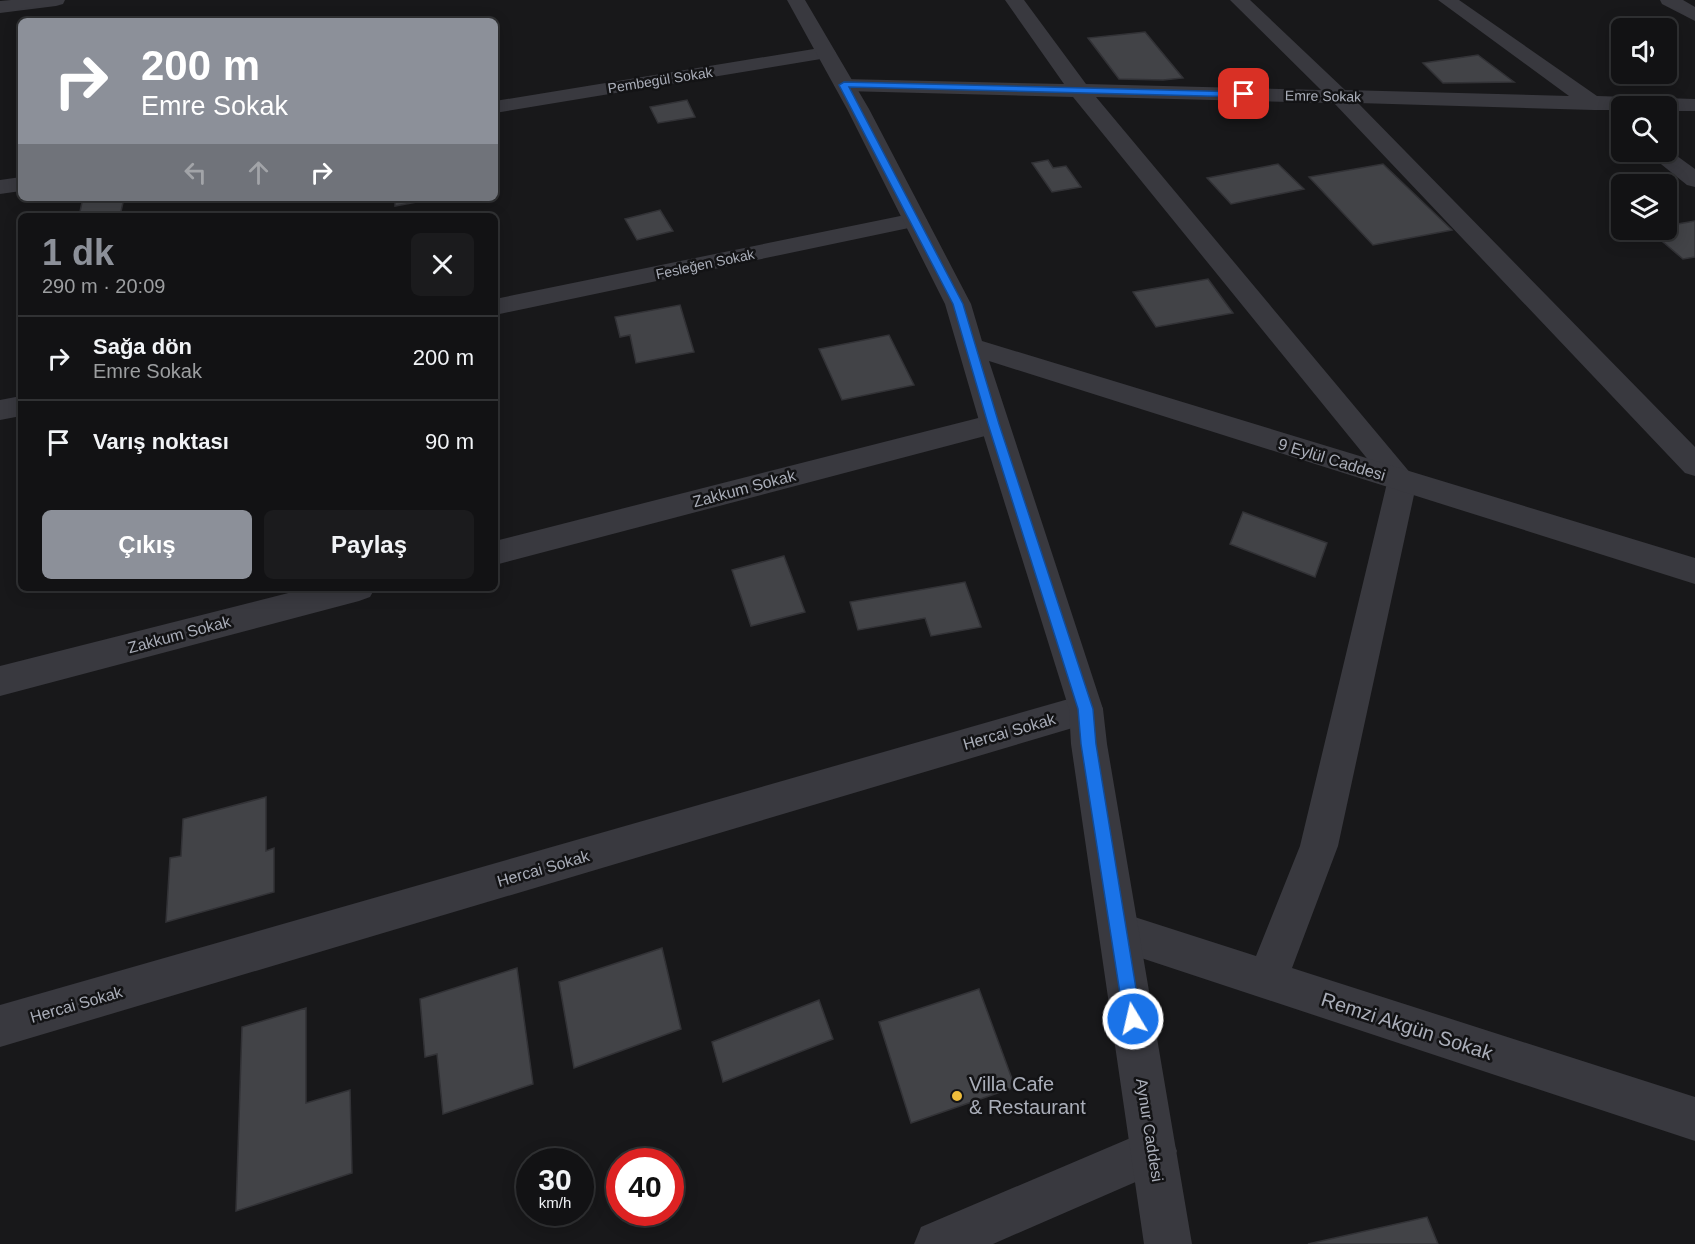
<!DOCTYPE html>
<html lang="tr">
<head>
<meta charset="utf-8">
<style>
  :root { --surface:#121214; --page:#1b1b1d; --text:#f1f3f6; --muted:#9c9ea0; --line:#313234; --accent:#8c9099 }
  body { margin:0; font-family:Arial,sans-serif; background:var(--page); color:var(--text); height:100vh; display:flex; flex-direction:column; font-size:22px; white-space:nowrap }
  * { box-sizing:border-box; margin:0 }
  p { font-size:20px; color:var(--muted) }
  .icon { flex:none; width:33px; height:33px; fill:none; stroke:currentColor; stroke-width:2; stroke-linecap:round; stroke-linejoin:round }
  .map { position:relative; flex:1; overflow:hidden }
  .side { position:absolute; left:18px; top:213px; width:480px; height:378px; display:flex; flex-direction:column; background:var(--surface); border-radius:9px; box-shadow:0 3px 15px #0003,0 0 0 2px var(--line) }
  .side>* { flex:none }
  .guide { position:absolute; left:18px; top:18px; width:480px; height:183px; border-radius:9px; box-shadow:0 3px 15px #0003,0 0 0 2px var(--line); background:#8c9099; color:#fff; overflow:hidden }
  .fabs { position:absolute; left:1611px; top:18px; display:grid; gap:12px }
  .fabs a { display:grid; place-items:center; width:66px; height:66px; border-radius:9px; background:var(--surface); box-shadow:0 3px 15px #0003,0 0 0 2px var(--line); font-size:30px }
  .speed { position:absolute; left:516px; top:1148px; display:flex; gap:12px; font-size:30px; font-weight:700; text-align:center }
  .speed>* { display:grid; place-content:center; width:78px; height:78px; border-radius:50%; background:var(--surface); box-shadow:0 3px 15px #0003,0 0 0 2px var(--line); line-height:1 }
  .speed small { font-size:15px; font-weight:400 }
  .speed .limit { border:9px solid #d22; background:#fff; color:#111 }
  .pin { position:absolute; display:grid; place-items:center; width:51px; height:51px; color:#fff; margin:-26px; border-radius:12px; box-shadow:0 3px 9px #0006 }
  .me { position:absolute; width:66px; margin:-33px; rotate:351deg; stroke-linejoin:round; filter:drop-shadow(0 0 4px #0008) }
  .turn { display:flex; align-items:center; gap:21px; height:126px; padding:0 24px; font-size:27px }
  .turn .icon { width:78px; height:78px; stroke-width:2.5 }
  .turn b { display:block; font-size:42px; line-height:51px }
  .lanes { display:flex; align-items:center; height:57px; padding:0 24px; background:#0003; justify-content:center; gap:30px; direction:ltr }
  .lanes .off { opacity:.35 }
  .round { display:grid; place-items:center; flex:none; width:63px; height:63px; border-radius:9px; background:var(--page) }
  .headline { display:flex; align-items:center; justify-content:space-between; height:102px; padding:0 24px }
  h1 { font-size:36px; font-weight:800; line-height:45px; color:var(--accent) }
  .action { display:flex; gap:12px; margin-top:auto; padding:12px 24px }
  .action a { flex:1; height:69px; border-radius:9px; background:var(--accent); color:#fff; font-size:24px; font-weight:800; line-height:69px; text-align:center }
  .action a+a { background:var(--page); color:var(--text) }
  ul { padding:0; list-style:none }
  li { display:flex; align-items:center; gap:18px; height:84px; padding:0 24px; border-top:2px solid var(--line) }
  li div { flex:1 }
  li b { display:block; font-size:22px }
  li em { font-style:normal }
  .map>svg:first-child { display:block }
</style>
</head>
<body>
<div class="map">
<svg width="1695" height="1244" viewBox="0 0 1695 1244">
  <rect width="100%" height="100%" fill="#18181a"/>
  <g fill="#424347" stroke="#323236" stroke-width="1.5">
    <polygon points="1145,32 1183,78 1163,80 1119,79 1088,38"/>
    <polygon points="1478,55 1514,82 1443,83 1423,63"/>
    <polygon points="687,100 695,117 658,123 650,107"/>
    <polygon points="1048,160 1053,168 1066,166 1081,187 1052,192 1032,163"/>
    <polygon points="1278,164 1304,189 1231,204 1207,178"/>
    <polygon points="1383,164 1452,230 1373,245 1309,177"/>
    <polygon points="83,198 124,198 120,216 79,216"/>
    <polygon points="395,198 438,198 395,206"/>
    <polygon points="660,210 673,231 637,240 625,219"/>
    <polygon points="1695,221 1695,257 1683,259 1649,230 1666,230 1666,226"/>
    <polygon points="1208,279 1233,313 1156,327 1133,292"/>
    <polygon points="680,305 694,352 636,363 630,335 620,337 615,317"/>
    <polygon points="889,335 914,385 842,400 819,349"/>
    <polygon points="1243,512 1327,543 1315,577 1230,544"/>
    <polygon points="784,556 805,612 751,626 732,570"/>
    <polygon points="965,582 981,627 931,636 925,618 858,630 850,602"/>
    <polygon points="266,797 266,851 274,848 274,892 166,922 170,858 181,856 183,819"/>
    <polygon points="662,948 681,1029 574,1068 559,982"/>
    <polygon points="517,968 533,1084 443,1114 437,1054 425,1057 420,999"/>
    <polygon points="979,989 1015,1087 911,1123 879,1022"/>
    <polygon points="819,1000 833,1039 723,1082 712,1042"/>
    <polygon points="306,1008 306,1103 350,1090 352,1173 236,1211 242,1027"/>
    <polygon points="1427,1217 1438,1244 1308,1244"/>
  </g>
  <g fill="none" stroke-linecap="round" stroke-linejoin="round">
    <g fill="#39393f" fill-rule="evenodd">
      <polygon points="11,0 65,0 63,4 56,6 0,13 0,1"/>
      <polygon points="1005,0 1024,0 1086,84 1321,90 1230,0 1250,0 1345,90 1569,96 1438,0 1459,0 1597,96 1695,99 1695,111 1666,111 1666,106 1622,106 1622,110 1594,110 1358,103 1695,447 1695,476 1685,473 1334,103 1096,97 1417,481 1338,846 1292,968 1695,1097 1695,1141 1105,946 1099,932 1105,918 1119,912 1256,956 1300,846 1387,483 1073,97 844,91 837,89 834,85 837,81 844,79 1064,84"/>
      <polygon points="1660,0 1683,0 1695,7 1695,21 1662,4"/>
      <polygon points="826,47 833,49 836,53 833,57 495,113 495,101"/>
      <polygon points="1666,148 1695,169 1695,187 1687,185 1646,152 1666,152"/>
      <polygon points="21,177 21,191 0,194 0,180"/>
      <polygon points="915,213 923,215 927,220 923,225 495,315 495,299"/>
      <polygon points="21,396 21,416 0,420 0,400"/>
      <polygon points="994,414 1004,417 1008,424 1004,431 495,565 495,541"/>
      <polygon points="308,588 375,588 370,597 359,601 0,696 0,666"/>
      <polygon points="1086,694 1098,698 1103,709 1098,720 1086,724 0,1047 0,1005"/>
      <polygon points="1154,1128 1170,1135 1177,1151 1170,1167 993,1244 914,1244 921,1227"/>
    </g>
    <polygon fill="#39393f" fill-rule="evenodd" points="787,0 805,0 869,109 971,304 982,341 1695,558 1695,584 989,361 1103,709 1107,744 1192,1244 1144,1244 1071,744 1069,709 980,424 945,304 847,109"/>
  </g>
  <polygon fill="#1a73e8" stroke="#114b97" stroke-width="1.5" points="844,82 1244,92 1248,94 1244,97 849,87 963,304 999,424 1093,709 1096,744 1141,1019 1139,1026 1133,1028 1126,1026 1124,1019 1081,744 1078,709 988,424 953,304 839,85"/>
  <circle fill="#efbd3b" stroke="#131315" stroke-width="2" cx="957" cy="1096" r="6"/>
  <g text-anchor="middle" stroke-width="5" stroke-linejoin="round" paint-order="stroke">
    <g font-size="14" fill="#aaaeb9" stroke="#131315">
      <text transform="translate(660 80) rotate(-9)" y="5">Pembegül Sokak</text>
      <text transform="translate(1323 96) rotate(1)" y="5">Emre Sokak</text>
      <text transform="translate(705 264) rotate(-12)" y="5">Fesleğen Sokak</text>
    </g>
    <g font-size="16" fill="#aaaeb9" stroke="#131315">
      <text transform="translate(1332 459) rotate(17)" y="6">9 Eylül Caddesi</text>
      <text transform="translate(744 488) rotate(-15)" y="6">Zakkum Sokak</text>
      <text transform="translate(179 634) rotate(-15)" y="6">Zakkum Sokak</text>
      <text transform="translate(1009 731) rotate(-16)" y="6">Hercai Sokak</text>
      <text transform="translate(543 868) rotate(-16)" y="6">Hercai Sokak</text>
      <text transform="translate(76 1004) rotate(-16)" y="6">Hercai Sokak</text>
      <text transform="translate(1150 1130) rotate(81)" y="6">Aynur Caddesi</text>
    </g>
    <g font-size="20" fill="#aaaeb9" stroke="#131315">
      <text transform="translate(1407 1026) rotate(18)" y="7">Remzi Akgün Sokak</text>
    </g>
    <g font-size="20" fill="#aaaeb9" stroke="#131315" text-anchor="start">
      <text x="969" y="1091">Villa Cafe<tspan x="969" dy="23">&amp; Restaurant</tspan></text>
    </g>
  </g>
</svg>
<div class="fabs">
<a><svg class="icon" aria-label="sound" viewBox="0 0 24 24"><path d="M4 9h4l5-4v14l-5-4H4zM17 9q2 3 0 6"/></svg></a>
<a><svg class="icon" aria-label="search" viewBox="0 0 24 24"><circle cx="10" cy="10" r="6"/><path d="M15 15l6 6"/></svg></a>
<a><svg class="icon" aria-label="layers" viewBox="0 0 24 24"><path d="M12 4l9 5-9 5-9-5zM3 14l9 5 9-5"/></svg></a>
</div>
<div class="speed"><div>30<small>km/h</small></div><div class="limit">40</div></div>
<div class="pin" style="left:1244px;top:94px;background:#d93025"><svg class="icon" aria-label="arrive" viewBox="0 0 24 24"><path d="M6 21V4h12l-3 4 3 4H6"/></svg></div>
<svg class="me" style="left:1133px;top:1019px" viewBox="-20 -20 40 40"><circle r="17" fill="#1a73e8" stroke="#fff" stroke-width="3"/><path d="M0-11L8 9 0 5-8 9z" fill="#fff"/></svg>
<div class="guide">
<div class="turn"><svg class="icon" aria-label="right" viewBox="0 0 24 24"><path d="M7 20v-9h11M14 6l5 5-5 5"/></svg><div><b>200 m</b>Emre Sokak</div></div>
<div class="lanes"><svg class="icon off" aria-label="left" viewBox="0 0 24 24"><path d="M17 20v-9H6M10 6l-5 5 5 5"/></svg><svg class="icon off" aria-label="ahead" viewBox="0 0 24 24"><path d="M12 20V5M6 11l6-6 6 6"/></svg><svg class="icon" aria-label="right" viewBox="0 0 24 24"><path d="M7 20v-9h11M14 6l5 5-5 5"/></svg></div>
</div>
<section class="side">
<div class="headline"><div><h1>1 dk</h1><p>290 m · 20:09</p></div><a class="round"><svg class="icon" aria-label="close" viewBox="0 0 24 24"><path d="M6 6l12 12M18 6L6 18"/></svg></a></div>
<ul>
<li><svg class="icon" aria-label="right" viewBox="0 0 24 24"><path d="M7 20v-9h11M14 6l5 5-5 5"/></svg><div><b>Sağa dön</b><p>Emre Sokak</p></div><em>200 m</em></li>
<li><svg class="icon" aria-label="arrive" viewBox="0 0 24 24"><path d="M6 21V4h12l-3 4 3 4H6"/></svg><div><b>Varış noktası</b></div><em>90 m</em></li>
</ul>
<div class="action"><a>Çıkış</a><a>Paylaş</a></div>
</section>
</div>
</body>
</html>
